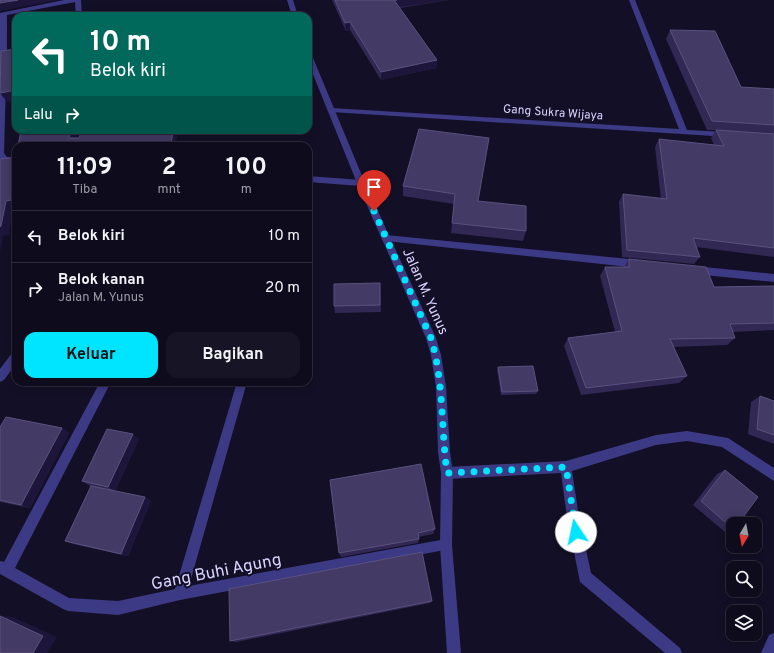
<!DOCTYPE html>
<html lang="id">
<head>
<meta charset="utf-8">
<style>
  :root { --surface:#0e0b1c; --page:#171425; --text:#f1f3f6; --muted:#9b9ba3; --line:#2e2b3b; --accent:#00e5ff }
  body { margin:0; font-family:Overpass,sans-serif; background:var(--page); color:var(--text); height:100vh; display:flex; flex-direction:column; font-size:15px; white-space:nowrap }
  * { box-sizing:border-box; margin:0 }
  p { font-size:13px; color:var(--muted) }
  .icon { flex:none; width:22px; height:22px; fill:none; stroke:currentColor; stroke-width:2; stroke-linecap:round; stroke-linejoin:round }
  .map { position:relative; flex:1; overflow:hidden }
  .details { position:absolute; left:12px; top:142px; width:300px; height:244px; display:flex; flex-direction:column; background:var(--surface); border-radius:12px; box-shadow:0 2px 10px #0003,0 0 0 1px var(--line) }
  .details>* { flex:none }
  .top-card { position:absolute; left:12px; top:12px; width:300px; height:122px; border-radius:12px; box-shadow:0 2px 10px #0003,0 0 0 1px var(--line); background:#00695c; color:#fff; overflow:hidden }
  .needle { width:26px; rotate:190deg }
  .fabs { position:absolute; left:726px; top:517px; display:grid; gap:8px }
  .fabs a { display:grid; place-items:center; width:36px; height:36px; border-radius:8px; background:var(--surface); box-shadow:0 2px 10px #0003,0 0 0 1px var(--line); font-size:20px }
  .pin { position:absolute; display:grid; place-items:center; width:34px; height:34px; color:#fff; margin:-41px -17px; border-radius:50% 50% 50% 0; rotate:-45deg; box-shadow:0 0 4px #0007 }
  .pin .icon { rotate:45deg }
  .me { position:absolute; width:44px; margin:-22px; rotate:349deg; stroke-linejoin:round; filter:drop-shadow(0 0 3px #0008) }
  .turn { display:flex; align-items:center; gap:14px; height:84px; padding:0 12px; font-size:18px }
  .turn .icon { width:52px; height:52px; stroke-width:2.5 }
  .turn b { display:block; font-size:28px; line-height:34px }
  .then { display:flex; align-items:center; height:38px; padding:0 12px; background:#0003; gap:8px; font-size:15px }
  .eta { display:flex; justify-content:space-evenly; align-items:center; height:68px; text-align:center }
  .eta b { font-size:24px; font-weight:700; line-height:28px }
  .primary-button { display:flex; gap:8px; margin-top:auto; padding:8px 12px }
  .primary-button a { flex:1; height:46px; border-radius:12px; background:var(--accent); color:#111; font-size:16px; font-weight:700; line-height:46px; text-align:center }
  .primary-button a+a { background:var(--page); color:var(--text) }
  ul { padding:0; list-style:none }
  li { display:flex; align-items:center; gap:12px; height:52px; padding:0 12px; border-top:1px solid var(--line) }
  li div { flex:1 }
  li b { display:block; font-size:15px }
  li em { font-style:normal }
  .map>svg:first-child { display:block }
</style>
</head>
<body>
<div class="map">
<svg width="774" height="653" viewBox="0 0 774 653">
  <rect width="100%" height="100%" fill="#130f26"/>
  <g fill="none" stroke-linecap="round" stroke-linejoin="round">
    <g fill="#3d3a85" fill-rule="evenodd">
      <polygon points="64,0 81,0 82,16 76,16 75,2 7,15 7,64 3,66 0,66 0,13"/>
      <polygon points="629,0 635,0 687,130 726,132 730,135 729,137 331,112 327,110 331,108 679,129"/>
      <polygon points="0,80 5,80 6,82 4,153 7,157 16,159 16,165 0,160"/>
      <polygon points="308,176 361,180 365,183 361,186 308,182"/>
      <polygon points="386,235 639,260 642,261 644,264 642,267 639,268 386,241 381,238"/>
      <polygon points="694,266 774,274 774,282 694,274 691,273 689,270 691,267"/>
      <polygon points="16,351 16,364 4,380 0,382 0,369 12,353"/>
      <polygon points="100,382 111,382 15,568 69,598 118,601 175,589 237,382 247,382 189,586 446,539 450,541 452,545 450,549 180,600 118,615 68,611 63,609 0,574 0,561 4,562"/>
      <polygon points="687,431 728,438 774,468 774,481 722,447 687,441 656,445 572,471 579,517 591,573 680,648 682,653 665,653 580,582 567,517 561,473 447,479 443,477 441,473 443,469 447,467 566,461 656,435"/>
      <polygon points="774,633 774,653 761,653 769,635"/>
    </g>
    <g fill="#3d3a85" fill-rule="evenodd">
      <polygon points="287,0 293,0 298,16 292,16"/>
      <polygon points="308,51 311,53 365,183 436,338 441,355 446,387 450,452 453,473 452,545 461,653 447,653 440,545 441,473 438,452 436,387 431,355 426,338 357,183 308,62"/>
    </g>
  </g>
  <g fill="#312854">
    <polygon points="332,0 449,0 400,8 437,60 436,68 381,80 350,30 346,31"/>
    <polygon points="670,30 741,87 774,89 774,257 696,247 700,257 694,264 622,257 619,202 623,194 661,199 655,147 659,139 714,145 711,138 716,130 707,130 666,39"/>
    <polygon points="419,129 478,201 526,231 523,241 451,233 454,204 403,196 403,186"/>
    <polygon points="629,259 714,287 774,286 774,330 733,332 735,338 727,345 673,347 687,376 679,383 581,395 564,346 568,338 615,332 600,276 605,267 624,267"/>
    <polygon points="380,283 381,312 335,313 334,306"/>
    <polygon points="498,367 538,391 536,394 501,395 497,370"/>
    <polygon points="760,396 774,401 774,444 748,434 751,402"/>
    <polygon points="0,427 62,428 69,433 30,508 0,502"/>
    <polygon points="139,439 115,491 90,486 82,481"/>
    <polygon points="725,470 733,524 733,530 725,532 693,505 717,474"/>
    <polygon points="330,480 435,529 433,534 418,537 419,539 418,543 341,557 339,553"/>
    <polygon points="145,497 151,501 128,556 73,544 65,541"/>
    <polygon points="432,601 430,603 236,642 230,641"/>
  </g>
  <g fill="#1d163a">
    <polygon points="18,0 59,0 0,11 0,3"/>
    <polygon points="394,0 449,0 394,8"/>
    <polygon points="350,22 350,30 346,31 345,23"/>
    <polygon points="437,60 436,68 381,80 381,72"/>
    <polygon points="16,90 16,101 7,102 0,93"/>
    <polygon points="71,130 80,130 75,146 69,138"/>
    <polygon points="173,130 178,130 176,146 171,146"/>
    <polygon points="16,199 16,209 13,210 9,235 3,236 0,252 0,227 6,201"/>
    <polygon points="62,428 69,433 30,508 21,505"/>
    <polygon points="133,434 139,439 115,491 108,487"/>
    <polygon points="145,497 151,501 128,556 121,554"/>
    <polygon points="0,616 13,617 57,637 47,653 33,653"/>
  </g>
  <g fill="#433a66" stroke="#5a527e">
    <polygon points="0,0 18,0 0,3"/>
    <polygon points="335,0 397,0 394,0 437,60 381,72 350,22 345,23"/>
    <polygon points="670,30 715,31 741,87 774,89 774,125 712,121"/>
    <polygon points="16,49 16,90 0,93 1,51"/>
    <polygon points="419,129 489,138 478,201 526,206 526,231 452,223 455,194 403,186"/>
    <polygon points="21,130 71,130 69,138 79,138 82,130 173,130 171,146 18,146"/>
    <polygon points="716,130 774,134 774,248 693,238 700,257 627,250 623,194 667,199 659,139 724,146"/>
    <polygon points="16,155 16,199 6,201 1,226 0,227 0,159 16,157"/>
    <polygon points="629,259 706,267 714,287 774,286 774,323 730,324 735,338 670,339 687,376 586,388 568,338 622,331 605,267 629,267"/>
    <polygon points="380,283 380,305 334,306 334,284"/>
    <polygon points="533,366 538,391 502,392 498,367"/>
    <polygon points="760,396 774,401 774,435 757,429"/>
    <polygon points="6,417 62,428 21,505 0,500 0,427"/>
    <polygon points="107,429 133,434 108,487 82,481"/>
    <polygon points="421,464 435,529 418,533 419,539 339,553 330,480"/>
    <polygon points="725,470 758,497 738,524 733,524 733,529 701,501"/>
    <polygon points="91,486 145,497 121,554 65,541"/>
    <polygon points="422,552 432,601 230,641 229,589"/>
    <polygon points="0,616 43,636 33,653 0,653"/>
  </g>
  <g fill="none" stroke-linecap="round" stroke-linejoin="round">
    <path stroke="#00e5ff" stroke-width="7" stroke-dasharray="0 12.6" d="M374 211 431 338C444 382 441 428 447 473L566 467 576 532"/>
  </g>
  <g text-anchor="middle" stroke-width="4" stroke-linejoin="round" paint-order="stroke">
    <g font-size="12" fill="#d9d4ff" stroke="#130f26">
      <text transform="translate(553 112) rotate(4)" y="4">Gang Sukra Wijaya</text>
    </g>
    <g font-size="14" fill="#d9d4ff" stroke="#130f26">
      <text transform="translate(426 291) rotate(66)" y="5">Jalan M. Yunus</text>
    </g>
    <g font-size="17" fill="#d9d4ff" stroke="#130f26">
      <text transform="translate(216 571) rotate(-11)" y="6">Gang Buhi Agung</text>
    </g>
  </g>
</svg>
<div class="fabs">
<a><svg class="needle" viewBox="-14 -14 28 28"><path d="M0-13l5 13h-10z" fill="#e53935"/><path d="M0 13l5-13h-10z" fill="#9b9ba3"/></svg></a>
<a><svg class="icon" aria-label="search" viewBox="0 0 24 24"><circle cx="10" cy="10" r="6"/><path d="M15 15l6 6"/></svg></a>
<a><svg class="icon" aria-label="layers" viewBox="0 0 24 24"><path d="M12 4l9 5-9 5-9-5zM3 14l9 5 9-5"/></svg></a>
</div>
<div class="pin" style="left:374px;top:211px;background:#d93025"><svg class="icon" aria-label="arrive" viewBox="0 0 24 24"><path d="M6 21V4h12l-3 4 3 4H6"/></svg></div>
<svg class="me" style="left:576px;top:532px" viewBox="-20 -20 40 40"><circle r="19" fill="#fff"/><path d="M0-13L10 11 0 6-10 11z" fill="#00e5ff"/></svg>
<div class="top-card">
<div class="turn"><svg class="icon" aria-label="left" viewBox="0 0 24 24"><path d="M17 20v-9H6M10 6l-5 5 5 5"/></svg><div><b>10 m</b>Belok kiri</div></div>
<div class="then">Lalu<svg class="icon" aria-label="right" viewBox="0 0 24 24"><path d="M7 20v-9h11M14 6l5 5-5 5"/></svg></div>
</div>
<section class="details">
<div class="eta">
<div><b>11:09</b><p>Tiba</p></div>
<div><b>2</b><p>mnt</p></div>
<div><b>100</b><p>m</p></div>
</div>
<ul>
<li><svg class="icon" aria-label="left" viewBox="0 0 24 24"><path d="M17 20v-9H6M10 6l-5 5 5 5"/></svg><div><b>Belok kiri</b></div><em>10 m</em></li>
<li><svg class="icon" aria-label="right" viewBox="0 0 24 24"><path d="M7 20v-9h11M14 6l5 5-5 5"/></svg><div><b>Belok kanan</b><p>Jalan M. Yunus</p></div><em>20 m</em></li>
</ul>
<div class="primary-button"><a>Keluar</a><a>Bagikan</a></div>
</section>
</div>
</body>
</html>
